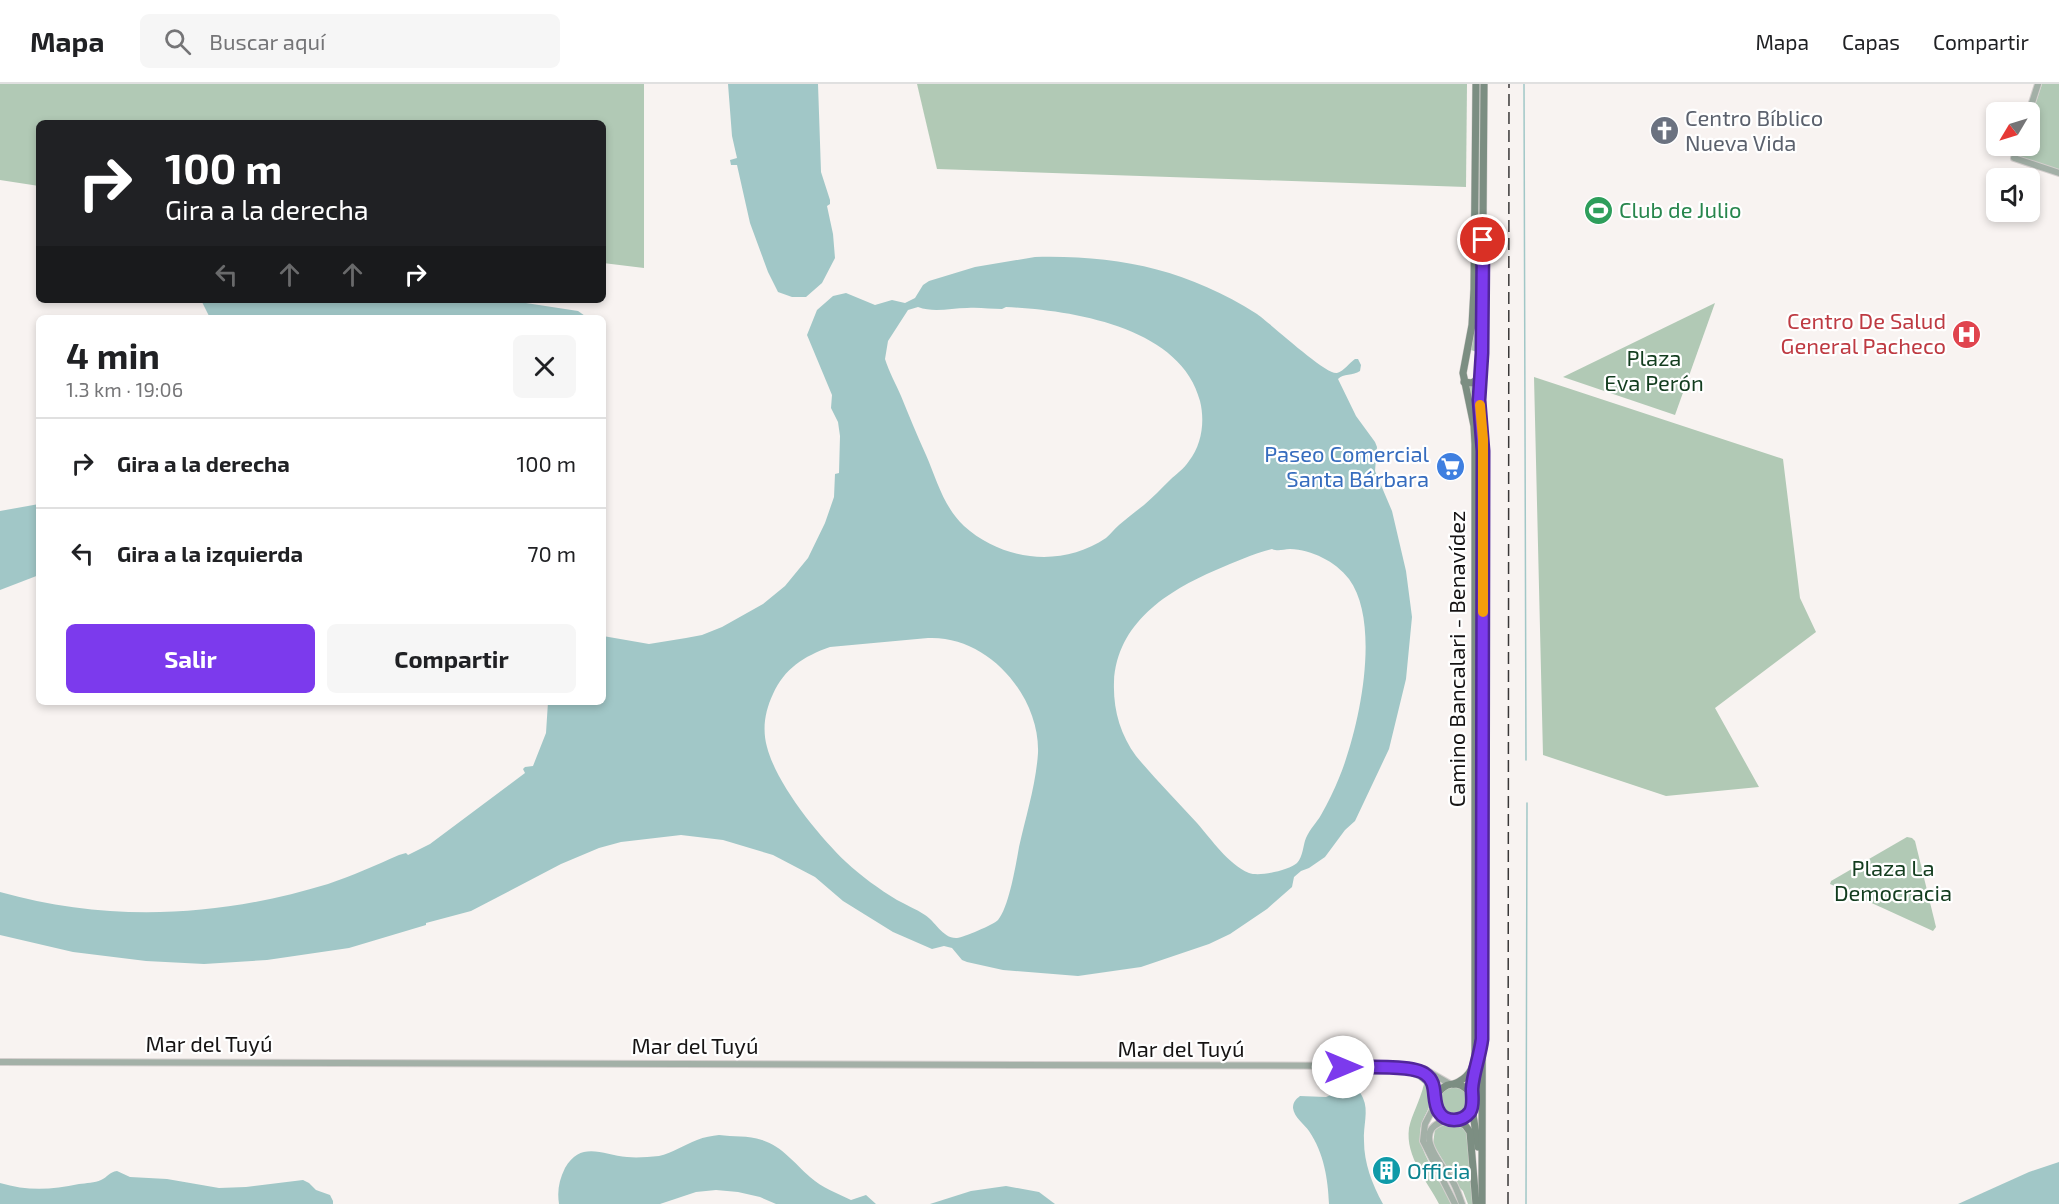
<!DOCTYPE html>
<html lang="es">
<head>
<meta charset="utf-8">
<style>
  :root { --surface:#fff; --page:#f6f6f6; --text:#202124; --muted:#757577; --line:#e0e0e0; --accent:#7c3aed }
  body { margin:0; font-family:"Exo 2",sans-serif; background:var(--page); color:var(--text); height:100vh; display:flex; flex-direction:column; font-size:22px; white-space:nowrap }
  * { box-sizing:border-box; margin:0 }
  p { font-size:20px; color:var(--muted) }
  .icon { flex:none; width:33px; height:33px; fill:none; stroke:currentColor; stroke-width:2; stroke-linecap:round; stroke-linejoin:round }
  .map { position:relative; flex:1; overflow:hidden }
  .details { position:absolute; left:36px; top:231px; width:570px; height:390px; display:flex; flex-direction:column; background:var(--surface); border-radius:9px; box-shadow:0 3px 9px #0003 }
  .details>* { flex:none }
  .top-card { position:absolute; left:36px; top:36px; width:570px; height:183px; border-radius:9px; box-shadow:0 3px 9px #0003; background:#202124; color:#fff; overflow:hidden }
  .needle { width:39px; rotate:232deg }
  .buttons { position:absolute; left:1986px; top:18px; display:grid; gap:12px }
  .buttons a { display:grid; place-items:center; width:54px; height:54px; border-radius:9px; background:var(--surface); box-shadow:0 3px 9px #0003; font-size:30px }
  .pin { position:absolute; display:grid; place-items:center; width:51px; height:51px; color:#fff; margin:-26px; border:3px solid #fff; border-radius:50%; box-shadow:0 2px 6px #0007 }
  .me { position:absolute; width:66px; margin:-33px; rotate:90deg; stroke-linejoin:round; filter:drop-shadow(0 0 4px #0008) }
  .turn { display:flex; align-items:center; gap:21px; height:126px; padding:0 30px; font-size:27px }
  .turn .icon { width:78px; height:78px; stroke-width:2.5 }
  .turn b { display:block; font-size:42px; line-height:51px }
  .lanes { display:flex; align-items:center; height:57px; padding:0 30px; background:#0003; justify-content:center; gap:30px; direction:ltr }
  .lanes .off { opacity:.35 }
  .round { display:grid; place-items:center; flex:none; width:63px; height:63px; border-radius:9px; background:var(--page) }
  .summary { display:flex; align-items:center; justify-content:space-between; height:102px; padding:0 30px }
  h1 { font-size:36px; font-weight:700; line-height:45px }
  .primary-button { display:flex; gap:12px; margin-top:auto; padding:12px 30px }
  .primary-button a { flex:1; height:69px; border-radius:9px; background:var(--accent); color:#fff; font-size:24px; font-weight:700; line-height:69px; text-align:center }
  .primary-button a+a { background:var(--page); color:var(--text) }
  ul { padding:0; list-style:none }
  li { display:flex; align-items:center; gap:18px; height:90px; padding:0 30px; border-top:2px solid var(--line) }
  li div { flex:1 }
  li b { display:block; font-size:22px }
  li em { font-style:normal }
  header { display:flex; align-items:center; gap:36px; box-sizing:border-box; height:84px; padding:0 30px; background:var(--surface); border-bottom:2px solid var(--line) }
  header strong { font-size:28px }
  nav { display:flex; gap:33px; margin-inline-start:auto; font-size:21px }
  .search { width:420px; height:54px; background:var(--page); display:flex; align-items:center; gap:15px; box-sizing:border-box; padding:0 21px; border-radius:9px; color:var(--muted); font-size:22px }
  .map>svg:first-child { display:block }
</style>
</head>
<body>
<header>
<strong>Mapa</strong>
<div class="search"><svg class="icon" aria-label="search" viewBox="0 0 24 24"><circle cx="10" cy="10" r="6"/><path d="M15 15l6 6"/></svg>Buscar aquí</div>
<nav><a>Mapa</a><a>Capas</a><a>Compartir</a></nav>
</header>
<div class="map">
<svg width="2059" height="1120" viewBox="0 0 2059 1120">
  <rect width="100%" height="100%" fill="#f8f3f1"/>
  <g fill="#b1c9b5">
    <polygon points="0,0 644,0 644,184 603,179 603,39 39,39 39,102 0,96"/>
    <polygon points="917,0 1467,0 1466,103 937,85"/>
    <polygon points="1479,0 1481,0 1479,267 1477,268 1471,266 1478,227"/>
    <polygon points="2042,0 2059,0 2059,87 2022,74 2018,69 2021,62 2030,62 2030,36"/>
    <polygon points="1715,219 1675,331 1563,293"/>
    <polygon points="1534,293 1783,375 1800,514 1816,548 1715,624 1759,703 1666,712 1543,671"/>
    <polygon points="1476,301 1480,342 1479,975 1470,1000 1465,997 1475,984 1478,970 1479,419 1478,360 1468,302"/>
    <polygon points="1907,753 1912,754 1915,757 1936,843 1933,847 1830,800 1831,797"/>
    <path d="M1417 989 1425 991C1443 1021 1420 1026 1420 1052 1420 1069 1444 1102 1451 1120H1439C1428 1098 1405 1073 1409 1044 1412 1030 1420 1017 1424 1000L1418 995 1405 990Z"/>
    <circle cx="1454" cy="1018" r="15"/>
    <polygon points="1445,1038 1459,1040 1466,1046 1474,1120 1468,1120 1463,1107 1459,1103 1433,1060 1435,1045"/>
  </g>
  <g fill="#a1c7c7" fill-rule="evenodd">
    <polygon points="728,0 818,0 821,88 830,116 830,120 827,122 833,150 835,174 822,199 806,213 792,213 778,208 768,188 750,139 737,81 731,81 730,76 737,74 732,52"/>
    <path d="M1035 173C1117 171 1186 185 1257 230 1270 239 1327 292 1337 289 1344 287 1350 278 1355 275H1358L1361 281 1360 287C1353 292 1343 289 1338 295L1356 332 1375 358 1377 363 1375 387 1392 427 1406 487 1412 533 1406 595 1389 665 1355 737 1345 746 1325 773 1309 784 1301 787 1294 793 1292 803 1267 825 1230 850 1209 860 1141 883 1078 892 1003 886 967 878 962 876 952 864 944 862 932 865 893 848 843 817 815 793 773 771 723 756 681 751 621 758 599 764 561 780 471 827 426 839V841L349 864 267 876 204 880 146 877 73 868 0 851V808C110 839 219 833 328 800 352 792 376 781 399 771L406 769 408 771 430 760 525 689 523 685 525 683 533 682 546 649 548 618H603V552L649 560 686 554 702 551 722 543 763 520 785 502 808 474 825 439 834 413 835 390 839 389 840 352 838 338 831 324 832 311 807 251 817 226 833 212 846 209 875 221 892 216 905 219 915 214 923 201 929 197 975 183ZM918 223C934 229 951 224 967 224 979 223 991 225 1002 225L1006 223C1069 226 1181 242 1200 317 1205 337 1202 360 1189 377 1184 385 1176 390 1170 396 1161 405 1153 413 1144 421 1135 428 1127 434 1119 441 1114 445 1111 450 1106 454 1062 484 1003 477 964 442 943 422 937 396 926 371 917 351 909 332 901 312 896 300 889 288 885 275L888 257 908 226ZM1272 465C1279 468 1283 465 1290 465 1312 466 1335 477 1349 495 1382 540 1359 646 1339 694 1334 706 1328 719 1321 731 1317 738 1310 745 1306 754 1303 761 1303 773 1297 779 1289 786 1260 793 1249 789 1228 780 1212 756 1197 739 1177 717 1155 695 1136 672 1120 650 1113 625 1114 598 1117 539 1167 507 1216 486 1235 478 1252 470 1272 465ZM928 554C988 551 1040 612 1038 669 1036 700 1026 732 1019 763 1016 780 1009 823 998 836 993 841 964 853 957 854 943 855 935 837 925 831 916 825 906 821 897 816 879 805 861 792 846 778 818 751 777 701 767 663 762 645 765 627 773 610 784 585 804 572 830 563Z"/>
    <polygon points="201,216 506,216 578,227 588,234 210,234"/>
    <polygon points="39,420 39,491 0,506 0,427"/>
    <path d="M1349 1003C1355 1003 1360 1007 1363 1014 1369 1027 1363 1042 1364 1057 1364 1079 1372 1100 1383 1120H1329C1328 1095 1324 1069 1309 1047 1304 1040 1294 1033 1293 1024 1293 1018 1296 1015 1300 1012L1326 1013Z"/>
    <path d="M719 1051C733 1053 748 1051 762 1056 783 1063 794 1079 810 1093 822 1104 837 1109 851 1116L866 1111 876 1120H776L760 1113 738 1108 716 1106 696 1108 660 1120H559C557 1107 559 1096 565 1084 581 1056 603 1071 627 1073 637 1074 648 1073 659 1072 672 1069 684 1061 697 1056 704 1053 712 1052 719 1051Z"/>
    <polygon points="2059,1078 2059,1120 1958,1120 2029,1088"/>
    <path d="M117 1087 130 1093 167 1095 219 1104 246 1103 303 1096 309 1099 316 1106 330 1111 333 1117V1120H0V1099C27 1107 51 1106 79 1100 86 1099 95 1099 101 1096 108 1093 109 1088 117 1087Z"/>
    <polygon points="1006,1102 1039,1108 1055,1120 930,1120 971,1107"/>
  </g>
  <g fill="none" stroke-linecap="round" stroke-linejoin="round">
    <g stroke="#a1c7c7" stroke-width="1.5">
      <polyline points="1524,0 1526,676"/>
      <polyline points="1526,1120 1527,719"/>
    </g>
    <defs>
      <g id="tertiary">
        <polyline points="2029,28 2038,0"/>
        <polyline points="2018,62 2014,74 2059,89"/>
        <polyline points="0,978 1406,982 1424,985 1450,1000"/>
        <polyline points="1423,988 1430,994 1436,1014"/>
        <polyline points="1436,1019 1425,1040 1423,1057 1455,1120"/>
        <path d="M1449 1036C1408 1044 1441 1079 1453 1098 1457 1105 1459 1112 1462 1120"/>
      </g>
      <g id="secondary">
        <polyline points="1464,298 1472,299 1481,293"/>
        <circle cx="1454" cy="1018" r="18"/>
        <path d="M1454 1000C1468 994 1473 986 1475 972V360L1474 342 1463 289 1472 241 1474 205 1476 0"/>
        <polyline points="1472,1012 1472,1002 1479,979"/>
        <polyline points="1472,1024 1478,1063"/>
        <polyline points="1456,1037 1465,1041 1470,1048 1476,1120"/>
        <polyline points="1482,1120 1483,367 1479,316 1482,269 1484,0"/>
      </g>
    </defs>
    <use href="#tertiary" stroke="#d4cfce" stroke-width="8"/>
    <use href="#secondary" stroke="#d4cfce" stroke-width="8"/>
    <use href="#tertiary" stroke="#a3b0a7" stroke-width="6"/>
    <use href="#secondary" stroke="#7c8e82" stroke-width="7"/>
    <polyline stroke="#3a3838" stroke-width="1.5" stroke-dasharray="12 6" stroke-linecap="butt" points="1508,1120 1509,0"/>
  </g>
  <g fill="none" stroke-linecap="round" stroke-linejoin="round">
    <defs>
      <path id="route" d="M1343 983C1360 984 1412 980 1425 990 1439 999 1431 1016 1439 1028 1442 1033 1448 1036 1454 1036 1460 1036 1466 1033 1470 1028 1474 1021 1472 1013 1472 1005 1473 989 1480 972 1482 955L1483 367 1479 316 1482 269 1483 156"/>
    </defs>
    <use href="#route" stroke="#51269a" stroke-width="15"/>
    <use href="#route" stroke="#7c3aed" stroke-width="10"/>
    <polyline stroke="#f59e0b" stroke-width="10" points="1480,321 1483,355 1483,528"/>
  </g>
  <defs>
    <symbol id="church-disc" viewBox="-11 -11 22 22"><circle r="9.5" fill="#6b7280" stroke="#fff"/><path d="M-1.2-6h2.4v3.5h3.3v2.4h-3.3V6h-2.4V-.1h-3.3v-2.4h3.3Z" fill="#fff"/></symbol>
    <symbol id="stadium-disc" viewBox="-11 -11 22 22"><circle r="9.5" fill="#2e9e5b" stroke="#fff"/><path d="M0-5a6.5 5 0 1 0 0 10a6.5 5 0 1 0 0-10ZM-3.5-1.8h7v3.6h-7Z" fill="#fff"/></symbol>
    <symbol id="hospital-disc" viewBox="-11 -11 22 22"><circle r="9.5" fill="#e0444e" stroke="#fff"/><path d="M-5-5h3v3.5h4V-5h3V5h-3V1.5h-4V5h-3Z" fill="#fff"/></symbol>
    <symbol id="supermarket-disc" viewBox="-11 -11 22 22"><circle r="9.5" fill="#3f7fe0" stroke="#fff"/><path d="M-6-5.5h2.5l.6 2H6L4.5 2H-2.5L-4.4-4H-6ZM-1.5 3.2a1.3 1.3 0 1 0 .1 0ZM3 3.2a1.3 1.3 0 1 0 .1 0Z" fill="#fff"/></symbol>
    <symbol id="building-disc" viewBox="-11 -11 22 22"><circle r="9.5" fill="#0f9aa8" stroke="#fff"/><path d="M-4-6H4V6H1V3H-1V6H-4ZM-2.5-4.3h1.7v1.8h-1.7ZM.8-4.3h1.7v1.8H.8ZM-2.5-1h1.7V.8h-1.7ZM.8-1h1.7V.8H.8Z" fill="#fff"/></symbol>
  </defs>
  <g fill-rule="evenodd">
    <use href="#church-disc" x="1648" y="30" width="33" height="33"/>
    <use href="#stadium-disc" x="1582" y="110" width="33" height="33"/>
    <use href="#hospital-disc" x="1950" y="234" width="33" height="33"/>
    <use href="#supermarket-disc" x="1434" y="366" width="33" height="33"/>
    <use href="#building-disc" x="1370" y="1070" width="33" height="33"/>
  </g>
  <g text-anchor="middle" stroke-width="4.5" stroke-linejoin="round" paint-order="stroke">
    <g font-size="22" fill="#5b616d" stroke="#fff" text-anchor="start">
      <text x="1685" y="42">Centro Bíblico<tspan x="1685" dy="25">Nueva Vida</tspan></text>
    </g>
    <g font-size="22" fill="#27864d" stroke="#fff" text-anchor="start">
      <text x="1619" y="134">Club de Julio</text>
    </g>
    <g font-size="22" fill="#be3a42" stroke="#fff" text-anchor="end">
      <text x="1946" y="245">Centro De Salud<tspan x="1946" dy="25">General Pacheco</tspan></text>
    </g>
    <g font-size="22" fill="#133d1f" stroke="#fff">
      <text x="1654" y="282">Plaza<tspan x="1654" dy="25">Eva Perón</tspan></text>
      <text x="1893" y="792">Plaza La<tspan x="1893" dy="25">Democracia</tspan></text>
    </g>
    <g font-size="22" fill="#366cbe" stroke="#fff" text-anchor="end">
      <text x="1429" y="378">Paseo Comercial<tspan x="1429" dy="25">Santa Bárbara</tspan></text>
    </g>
    <g font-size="22" fill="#161414" stroke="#fff">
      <text transform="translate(1457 575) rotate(-90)" y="8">Camino Bancalari - Benavídez</text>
      <text x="209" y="968">Mar del Tuyú</text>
      <text x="695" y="970">Mar del Tuyú</text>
      <text x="1181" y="973">Mar del Tuyú</text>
    </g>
    <g font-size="22" fill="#0d838f" stroke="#fff" text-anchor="start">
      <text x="1407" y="1095">Officia</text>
    </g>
  </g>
</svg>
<div class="buttons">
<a><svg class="needle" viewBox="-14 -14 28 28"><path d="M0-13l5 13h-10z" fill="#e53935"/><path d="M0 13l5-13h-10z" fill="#757577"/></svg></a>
<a><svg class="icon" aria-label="sound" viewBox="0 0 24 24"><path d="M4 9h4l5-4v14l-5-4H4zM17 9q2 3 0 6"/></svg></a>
</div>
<div class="pin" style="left:1483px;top:156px;background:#d93025"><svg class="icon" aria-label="arrive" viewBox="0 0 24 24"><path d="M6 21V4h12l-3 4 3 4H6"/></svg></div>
<svg class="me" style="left:1343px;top:983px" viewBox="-20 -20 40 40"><circle r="19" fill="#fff"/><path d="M0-13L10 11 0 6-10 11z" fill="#7c3aed"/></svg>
<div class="top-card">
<div class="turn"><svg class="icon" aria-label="right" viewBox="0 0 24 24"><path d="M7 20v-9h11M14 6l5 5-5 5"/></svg><div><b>100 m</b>Gira a la derecha</div></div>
<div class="lanes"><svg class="icon off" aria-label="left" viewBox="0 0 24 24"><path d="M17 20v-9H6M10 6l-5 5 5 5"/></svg><svg class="icon off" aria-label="ahead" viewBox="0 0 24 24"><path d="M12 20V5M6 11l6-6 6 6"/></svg><svg class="icon off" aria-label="ahead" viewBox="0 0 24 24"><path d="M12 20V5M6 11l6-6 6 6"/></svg><svg class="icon" aria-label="right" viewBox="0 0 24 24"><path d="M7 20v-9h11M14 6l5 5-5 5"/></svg></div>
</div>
<section class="details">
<div class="summary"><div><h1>4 min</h1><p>1.3 km · 19:06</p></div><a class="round"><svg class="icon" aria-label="close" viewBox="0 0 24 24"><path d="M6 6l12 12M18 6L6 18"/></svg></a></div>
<ul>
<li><svg class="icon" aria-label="right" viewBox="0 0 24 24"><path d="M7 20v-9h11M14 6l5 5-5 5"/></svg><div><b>Gira a la derecha</b></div><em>100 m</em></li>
<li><svg class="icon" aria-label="left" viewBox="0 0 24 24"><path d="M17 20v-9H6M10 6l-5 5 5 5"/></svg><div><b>Gira a la izquierda</b></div><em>70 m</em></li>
</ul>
<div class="primary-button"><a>Salir</a><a>Compartir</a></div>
</section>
</div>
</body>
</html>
